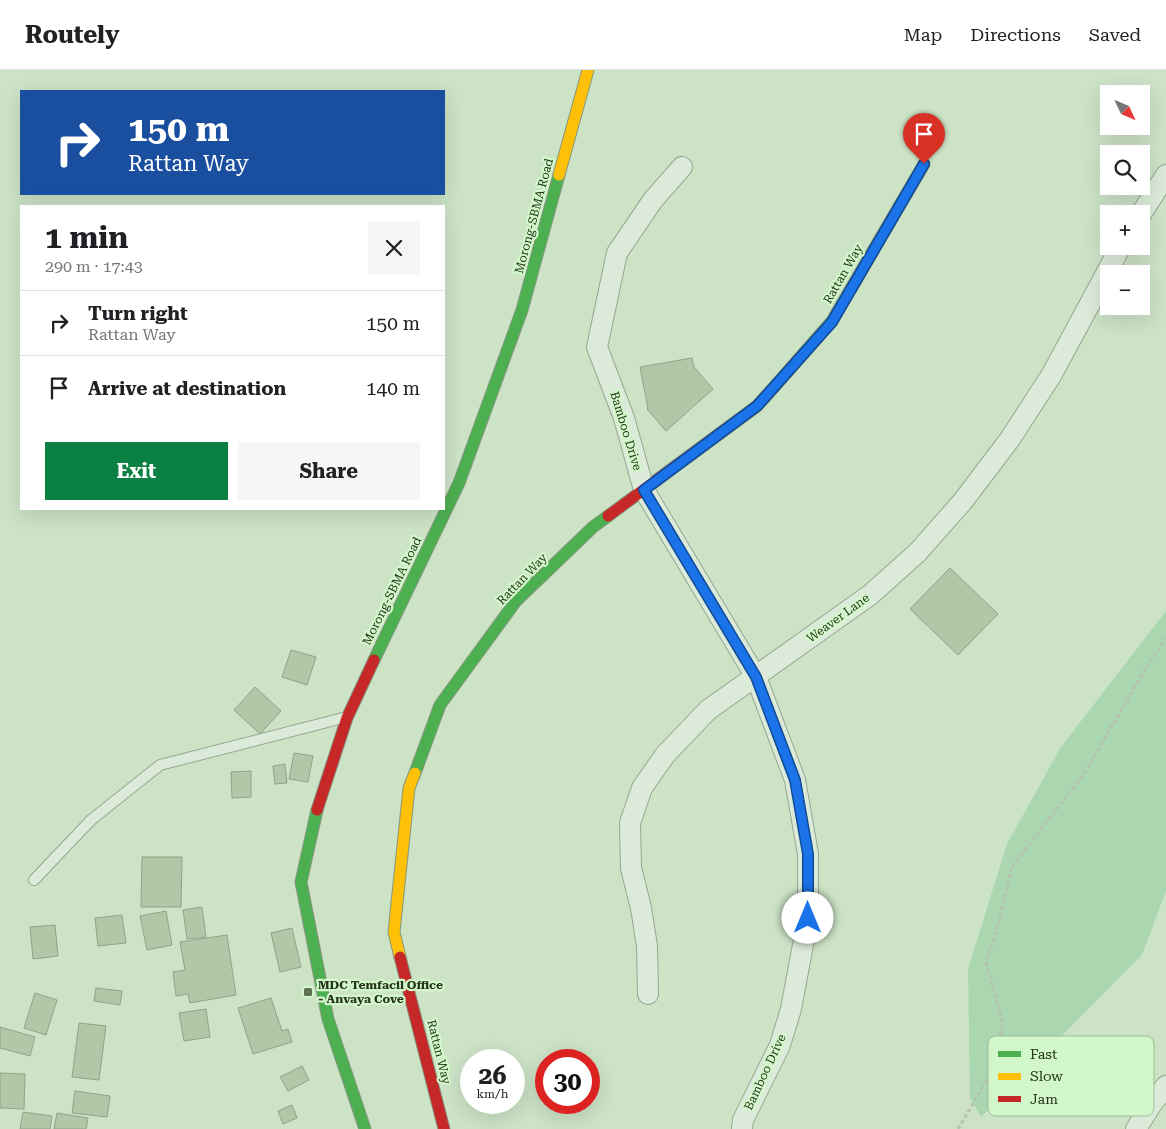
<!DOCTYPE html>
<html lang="en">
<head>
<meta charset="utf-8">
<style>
  :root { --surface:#fff; --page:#f6f6f6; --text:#202124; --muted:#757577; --line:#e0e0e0; --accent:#0b8043 }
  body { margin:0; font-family:"Roboto Serif",serif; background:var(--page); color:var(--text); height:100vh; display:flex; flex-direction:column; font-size:19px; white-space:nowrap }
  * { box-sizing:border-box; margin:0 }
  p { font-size:16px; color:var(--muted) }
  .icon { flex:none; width:28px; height:28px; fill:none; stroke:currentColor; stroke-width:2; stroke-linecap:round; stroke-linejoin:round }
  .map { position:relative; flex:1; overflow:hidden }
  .drawer { position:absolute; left:20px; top:135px; width:425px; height:305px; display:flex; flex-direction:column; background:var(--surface); border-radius:0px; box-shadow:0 5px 20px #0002 }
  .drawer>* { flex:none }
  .top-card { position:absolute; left:20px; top:20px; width:425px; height:105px; border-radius:0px; box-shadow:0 5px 20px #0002; background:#1a4fa0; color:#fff; overflow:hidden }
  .needle { width:32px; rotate:134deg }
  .buttons { position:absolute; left:1100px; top:15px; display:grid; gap:10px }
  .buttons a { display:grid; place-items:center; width:50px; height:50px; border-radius:0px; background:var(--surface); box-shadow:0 5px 20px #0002; font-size:25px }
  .speed { position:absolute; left:460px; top:979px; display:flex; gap:10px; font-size:25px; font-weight:700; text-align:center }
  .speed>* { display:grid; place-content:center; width:65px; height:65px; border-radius:50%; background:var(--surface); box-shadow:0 5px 20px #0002; line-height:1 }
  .speed small { font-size:12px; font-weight:400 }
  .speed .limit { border:8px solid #d22; background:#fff; color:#111 }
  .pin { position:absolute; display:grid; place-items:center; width:42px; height:42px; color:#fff; margin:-51px -21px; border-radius:50% 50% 50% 0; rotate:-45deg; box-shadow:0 0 5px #0007 }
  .pin .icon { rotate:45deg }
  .me { position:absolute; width:55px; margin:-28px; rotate:0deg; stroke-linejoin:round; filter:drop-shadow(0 0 4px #0008) }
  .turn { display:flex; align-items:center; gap:18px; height:105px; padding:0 25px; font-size:22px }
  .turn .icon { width:65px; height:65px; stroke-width:2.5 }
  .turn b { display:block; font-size:35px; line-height:42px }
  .round { display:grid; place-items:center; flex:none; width:52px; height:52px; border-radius:0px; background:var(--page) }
  .overview { display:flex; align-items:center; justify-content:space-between; height:85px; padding:0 25px }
  h1 { font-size:30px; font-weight:700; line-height:38px }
  .action { display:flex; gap:10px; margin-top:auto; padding:10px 25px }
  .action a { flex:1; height:58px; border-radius:0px; background:var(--accent); color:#fff; font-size:20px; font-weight:700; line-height:58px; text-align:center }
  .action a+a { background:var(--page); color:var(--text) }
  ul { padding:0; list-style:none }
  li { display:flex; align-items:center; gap:15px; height:65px; padding:0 25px; border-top:1px solid var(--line) }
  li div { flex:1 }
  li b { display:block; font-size:19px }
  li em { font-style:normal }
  header { display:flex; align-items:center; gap:30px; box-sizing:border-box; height:70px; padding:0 25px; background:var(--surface); border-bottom:1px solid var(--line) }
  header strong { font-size:24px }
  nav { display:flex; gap:28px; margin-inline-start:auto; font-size:18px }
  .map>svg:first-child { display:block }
</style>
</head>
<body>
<header>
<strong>Routely</strong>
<nav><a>Map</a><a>Directions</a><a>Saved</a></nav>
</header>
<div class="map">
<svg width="1166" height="1059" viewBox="0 0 1166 1059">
  <rect width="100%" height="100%" fill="#cce3c6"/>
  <polygon fill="#aad7af" points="1166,541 1166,821 1142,885 981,1047 970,1028 968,899 1007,774 1061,677"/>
  <g fill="#b3c6a7" stroke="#91a386">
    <polygon points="692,288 694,297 713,319 666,361 647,339 648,338 640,297"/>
    <polygon points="950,498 998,544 958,585 910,539"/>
    <polygon points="291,580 316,587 307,615 282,607"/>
    <polygon points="255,617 281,641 260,664 234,640"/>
    <polygon points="294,683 313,686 308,712 289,709"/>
    <polygon points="285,694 287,713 275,714 273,696"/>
    <polygon points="251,701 251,727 232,728 231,702"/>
    <polygon points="142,787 182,787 181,837 141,837"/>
    <polygon points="202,837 206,867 187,869 183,840"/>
    <polygon points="166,841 172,875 147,880 140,846"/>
    <polygon points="122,845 126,873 98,876 95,848"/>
    <polygon points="55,855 58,886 33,889 30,857"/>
    <polygon points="292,858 301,897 280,902 271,863"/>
    <polygon points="227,865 236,925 190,933 188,924 176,926 173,902 185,900 180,872"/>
    <polygon points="96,918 122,921 120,935 94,931"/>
    <polygon points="35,923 57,930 46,965 24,958"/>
    <polygon points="271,928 282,961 288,959 292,972 253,984 238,938"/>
    <polygon points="206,939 210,967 184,971 179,943"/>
    <polygon points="79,953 106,956 99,1010 72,1007"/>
    <polygon points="0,957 35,967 30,986 0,978"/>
    <polygon points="302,996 309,1010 288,1021 280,1007"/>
    <polygon points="0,1003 25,1004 24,1039 0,1038"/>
    <polygon points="75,1021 110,1026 107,1047 72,1043"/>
    <polygon points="292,1035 297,1048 283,1054 278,1041"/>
    <polygon points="23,1042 52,1046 50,1059 20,1059"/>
    <polygon points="57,1043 88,1048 86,1059 54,1059"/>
  </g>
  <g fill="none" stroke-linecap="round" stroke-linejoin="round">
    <defs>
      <polyline id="lane" points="34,810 91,750 160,695 343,648"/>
      <g id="street">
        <polyline points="682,97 653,130 617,183 597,277 624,348 644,420 756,607 795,710 808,784 808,848 791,939 780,975 743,1050 742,1059"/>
        <polyline points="1141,144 1166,105"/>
        <polyline points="648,924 647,876 641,838 631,798 630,753 642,718 665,685 708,640 870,525 918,482 963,431 1010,369 1052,304 1121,176"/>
        <polyline points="1136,1059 1151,1035 1166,1016"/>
      </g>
      <g id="fast">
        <polyline points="775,316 832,251 924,94"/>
        <polyline points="374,590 459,413 522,240 559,105"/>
        <polyline points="415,703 440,635 516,531 593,457 608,446"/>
        <polyline points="317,740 301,812 328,949 365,1059"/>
      </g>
      <g id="slow">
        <polyline points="559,105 588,0"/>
        <polyline points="400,887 394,862 409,718 415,703"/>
      </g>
      <g id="jam">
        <polyline points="608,446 757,336 775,316"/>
        <polyline points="317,740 347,648 374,590"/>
        <polyline points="400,887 444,1059"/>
      </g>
    </defs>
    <use href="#lane" stroke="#97a791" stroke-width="12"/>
    <use href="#street" stroke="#97a791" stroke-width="22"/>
    <use href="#fast" stroke="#879781" stroke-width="13"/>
    <use href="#slow" stroke="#879781" stroke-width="13"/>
    <use href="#jam" stroke="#879781" stroke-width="13"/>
    <polyline stroke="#b4c3b0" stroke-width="3" stroke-dasharray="4 2.5" stroke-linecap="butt" points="958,1059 990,1005 1003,955 986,892 999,852 1012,796 1084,704 1146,598 1166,569"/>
    <use href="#lane" stroke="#dcebd9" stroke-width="10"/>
    <use href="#street" stroke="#dcebd9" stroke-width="20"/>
    <use href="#fast" stroke="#4caf50" stroke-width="11"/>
    <use href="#slow" stroke="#ffc107" stroke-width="11"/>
    <use href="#jam" stroke="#c62828" stroke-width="11"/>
  </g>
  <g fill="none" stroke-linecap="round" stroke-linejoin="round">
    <defs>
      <polyline id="route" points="808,848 808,784 795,710 756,607 644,420 757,336 832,252 924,94"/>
    </defs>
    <use href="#route" stroke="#114b97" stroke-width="12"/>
    <use href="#route" stroke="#1a73e8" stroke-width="9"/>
  </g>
  <rect fill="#5f7256" stroke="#d2f7ca" stroke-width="2" x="303" y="917" width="10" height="10" rx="2.5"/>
  <g text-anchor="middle" stroke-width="4.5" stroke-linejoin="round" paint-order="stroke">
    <g font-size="12" fill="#25351a" stroke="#d2f7ca">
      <text transform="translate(534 146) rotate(-75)" y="4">Morong-SBMA Road</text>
      <text transform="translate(843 204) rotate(-60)" y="4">Rattan Way</text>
      <text transform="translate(626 361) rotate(73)" y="4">Bamboo Drive</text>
      <text transform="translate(522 509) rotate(-46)" y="4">Rattan Way</text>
      <text transform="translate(392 521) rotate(-64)" y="4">Morong-SBMA Road</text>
      <text transform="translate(838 548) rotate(-36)" y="4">Weaver Lane</text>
      <text transform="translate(439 982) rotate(76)" y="4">Rattan Way</text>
      <text transform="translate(765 1002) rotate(-65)" y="4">Bamboo Drive</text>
    </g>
    <g font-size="12" font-weight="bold" fill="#25351a" stroke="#d2f7ca" text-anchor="start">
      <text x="318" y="919">MDC Temfacil Office<tspan x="318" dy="14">- Anvaya Cove</tspan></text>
    </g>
  </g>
  <rect x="988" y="966" width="166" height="80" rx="8" fill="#d2f7ca" stroke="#9ebd95" stroke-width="1"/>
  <rect x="998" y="981" width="23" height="6" fill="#4caf50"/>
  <rect x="998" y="1003" width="23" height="7" fill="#ffc107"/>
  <rect x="998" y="1026" width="23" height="6" fill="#c62828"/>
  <g font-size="14" fill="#25351a">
    <text x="1030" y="989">Fast</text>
    <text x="1030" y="1011">Slow</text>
    <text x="1030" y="1034">Jam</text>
  </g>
</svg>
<div class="buttons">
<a><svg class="needle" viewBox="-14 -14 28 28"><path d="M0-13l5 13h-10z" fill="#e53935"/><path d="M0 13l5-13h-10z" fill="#757577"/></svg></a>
<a><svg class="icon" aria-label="search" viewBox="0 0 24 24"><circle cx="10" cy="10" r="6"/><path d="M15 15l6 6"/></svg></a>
<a>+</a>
<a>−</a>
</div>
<div class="speed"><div>26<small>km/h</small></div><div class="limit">30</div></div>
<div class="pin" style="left:924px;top:94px;background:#d93025"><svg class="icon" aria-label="arrive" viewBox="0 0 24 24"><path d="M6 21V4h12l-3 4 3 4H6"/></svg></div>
<svg class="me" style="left:808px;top:848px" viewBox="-20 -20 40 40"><circle r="19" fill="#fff"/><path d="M0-13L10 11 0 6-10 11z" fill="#1a73e8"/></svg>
<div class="top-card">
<div class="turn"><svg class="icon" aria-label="right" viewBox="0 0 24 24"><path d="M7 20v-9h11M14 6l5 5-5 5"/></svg><div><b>150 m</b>Rattan Way</div></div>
</div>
<section class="drawer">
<div class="overview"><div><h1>1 min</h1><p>290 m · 17:43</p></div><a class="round"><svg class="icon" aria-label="close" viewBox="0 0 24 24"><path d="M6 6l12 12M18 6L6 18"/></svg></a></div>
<ul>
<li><svg class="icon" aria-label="right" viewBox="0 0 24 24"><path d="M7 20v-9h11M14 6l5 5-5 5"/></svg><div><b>Turn right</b><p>Rattan Way</p></div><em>150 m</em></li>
<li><svg class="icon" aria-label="arrive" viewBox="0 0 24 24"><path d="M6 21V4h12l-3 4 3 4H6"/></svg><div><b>Arrive at destination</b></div><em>140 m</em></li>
</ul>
<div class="action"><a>Exit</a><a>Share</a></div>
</section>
</div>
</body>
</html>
